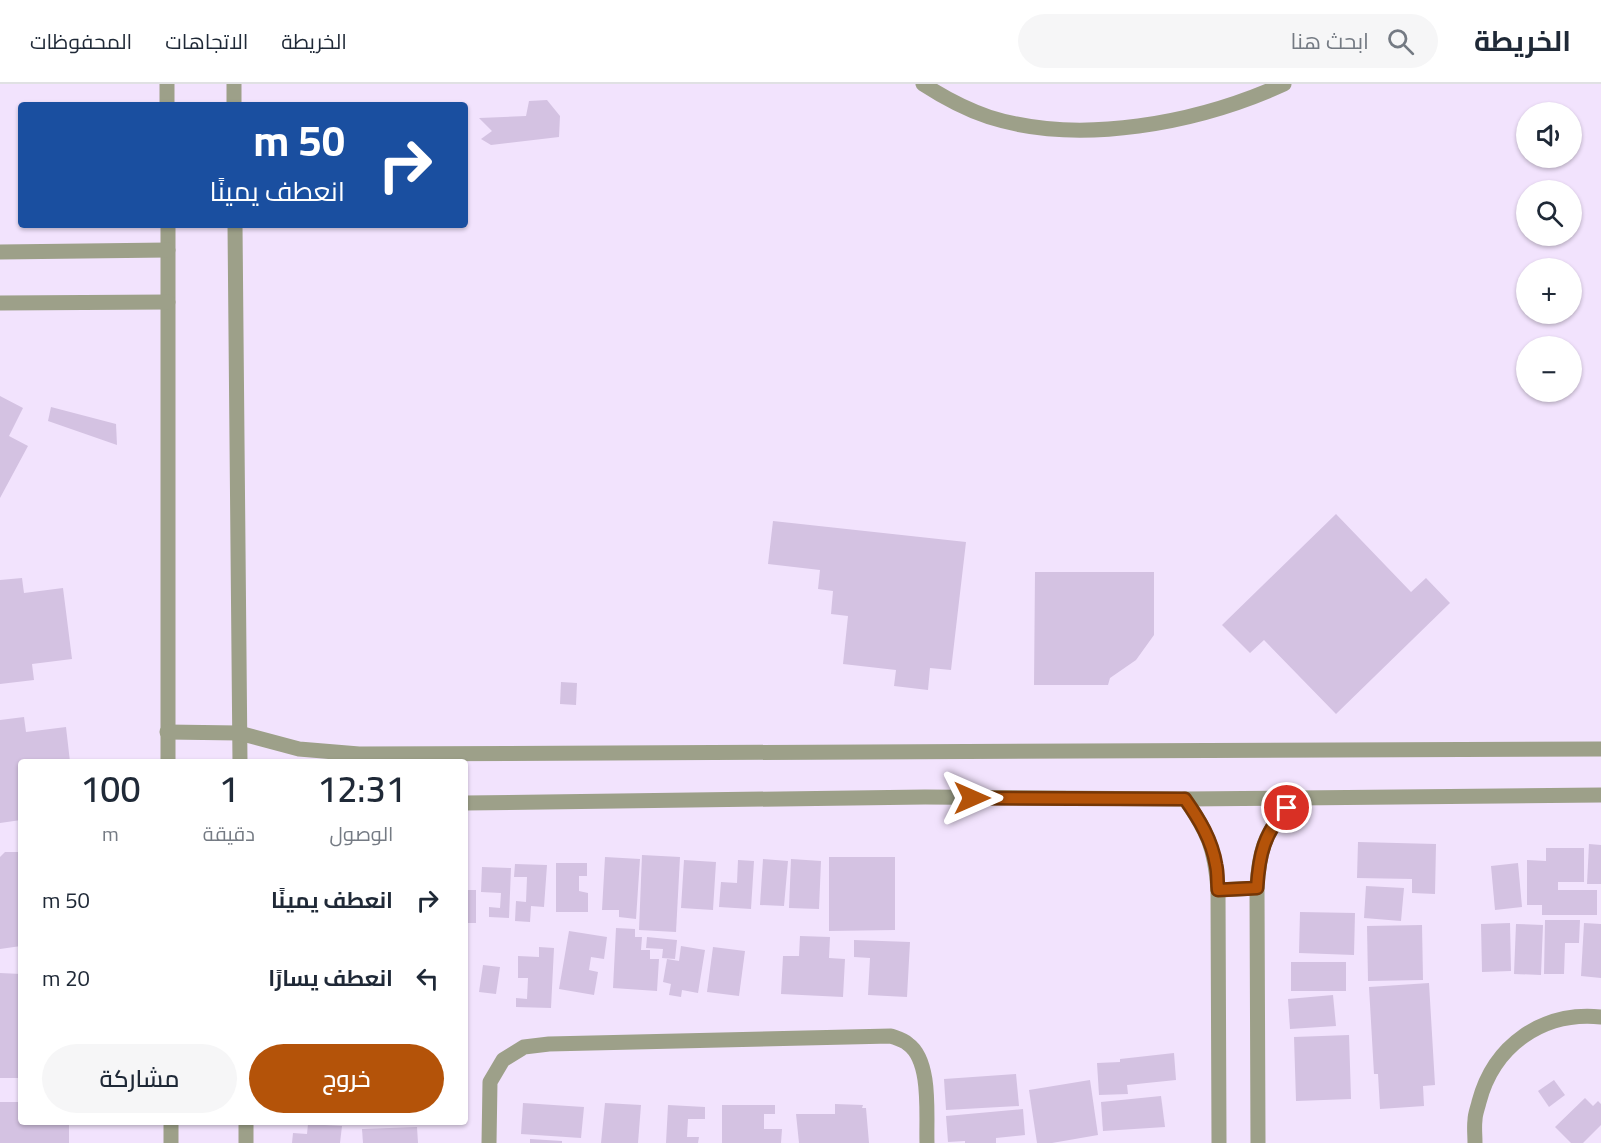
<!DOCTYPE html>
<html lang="ar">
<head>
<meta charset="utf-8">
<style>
  :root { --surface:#fff; --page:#f6f6f7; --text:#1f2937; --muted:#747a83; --line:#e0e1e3; --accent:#b45309 }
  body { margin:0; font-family:Georgia,Cairo,serif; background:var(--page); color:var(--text); direction:rtl; height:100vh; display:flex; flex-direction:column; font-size:22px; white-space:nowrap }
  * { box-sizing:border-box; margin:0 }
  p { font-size:20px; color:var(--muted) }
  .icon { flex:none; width:33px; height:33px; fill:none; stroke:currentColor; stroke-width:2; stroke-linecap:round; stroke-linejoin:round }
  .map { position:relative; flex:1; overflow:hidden; direction:ltr }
  .details { position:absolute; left:18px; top:675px; width:450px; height:366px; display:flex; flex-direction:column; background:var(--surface); border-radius:6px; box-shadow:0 2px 4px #0004; direction:rtl }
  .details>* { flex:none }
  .guide { position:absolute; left:18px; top:18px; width:450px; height:126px; border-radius:6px; box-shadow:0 2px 4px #0004; direction:rtl; background:#1a4fa0; color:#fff; overflow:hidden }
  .tools { position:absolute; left:1516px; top:18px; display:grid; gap:12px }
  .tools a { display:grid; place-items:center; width:66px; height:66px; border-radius:50%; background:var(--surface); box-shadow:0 2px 4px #0004; font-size:30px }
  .pin { position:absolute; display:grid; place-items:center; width:51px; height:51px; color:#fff; margin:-26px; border:3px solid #fff; border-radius:50%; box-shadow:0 2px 6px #0007 }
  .me { position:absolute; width:66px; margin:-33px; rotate:90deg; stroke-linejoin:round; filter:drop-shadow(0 0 4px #0008) }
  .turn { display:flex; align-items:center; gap:21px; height:126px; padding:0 24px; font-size:27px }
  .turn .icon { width:78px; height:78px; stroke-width:2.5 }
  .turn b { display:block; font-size:42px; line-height:51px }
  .eta { display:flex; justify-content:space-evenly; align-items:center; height:102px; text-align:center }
  .eta b { font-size:36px; font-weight:600; line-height:42px }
  .primary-button { display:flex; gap:12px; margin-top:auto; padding:12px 24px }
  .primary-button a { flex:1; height:69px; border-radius:36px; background:var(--accent); color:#fff; font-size:24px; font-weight:600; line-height:69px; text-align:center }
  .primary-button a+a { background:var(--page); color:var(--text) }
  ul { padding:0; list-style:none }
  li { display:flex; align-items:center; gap:18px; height:78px; padding:0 24px }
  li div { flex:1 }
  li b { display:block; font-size:22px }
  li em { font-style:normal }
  header { display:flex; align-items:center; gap:36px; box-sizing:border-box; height:84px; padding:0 30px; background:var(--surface); border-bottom:2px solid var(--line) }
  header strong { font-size:28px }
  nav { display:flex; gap:33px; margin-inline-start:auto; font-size:21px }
  .search { width:420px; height:54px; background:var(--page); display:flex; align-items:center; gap:15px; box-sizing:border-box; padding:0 21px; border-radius:33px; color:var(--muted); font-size:22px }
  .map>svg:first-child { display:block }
</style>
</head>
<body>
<header>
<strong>الخريطة</strong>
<div class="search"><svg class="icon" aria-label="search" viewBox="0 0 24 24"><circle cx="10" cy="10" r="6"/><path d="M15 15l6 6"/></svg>ابحث هنا</div>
<nav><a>الخريطة</a><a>الاتجاهات</a><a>المحفوظات</a></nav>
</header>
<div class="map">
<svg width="1601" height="1059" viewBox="0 0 1601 1059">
  <rect width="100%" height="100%" fill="#f2e3fd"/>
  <g fill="#d4c2e2">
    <polygon points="547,16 560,32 559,53 491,61 481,55 492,47 479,34 526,32 529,17"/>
    <polygon points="0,312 23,324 9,352 28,362 0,414"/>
    <polygon points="51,323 116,340 117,361 48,337"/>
    <polygon points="1336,430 1411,508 1426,494 1450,519 1336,630 1264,556 1250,569 1222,541"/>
    <polygon points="773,437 966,458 951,586 930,584 928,606 894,602 896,586 843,580 848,532 831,530 833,507 818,505 820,486 768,480"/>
    <polygon points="1035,488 1154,488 1154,551 1136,576 1110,594 1108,601 1034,601"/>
    <polygon points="22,494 24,509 63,504 72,575 32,580 34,596 0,600 0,496"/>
    <polygon points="561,598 577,599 576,621 560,620"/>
    <polygon points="24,633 26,648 66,643 70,678 21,678 21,736 0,739 0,636"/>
    <polygon points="1358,758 1436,760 1435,810 1412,809 1412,795 1357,794"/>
    <polygon points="1589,760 1601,761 1601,800 1587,800"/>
    <polygon points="1546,764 1584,764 1584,798 1558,798 1558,806 1597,806 1597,831 1542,831 1542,821 1527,821 1527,776 1546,777"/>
    <polygon points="5,768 21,768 21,862 0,865 0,773"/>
    <polygon points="642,771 680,773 676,848 639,846"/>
    <polygon points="605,773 640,775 636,835 619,833 619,826 602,826"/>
    <polygon points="829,773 895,773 895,846 829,847"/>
    <polygon points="763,775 788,777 784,822 760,821"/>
    <polygon points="791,775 821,777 819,825 789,824"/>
    <polygon points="684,776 716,778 713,826 681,824"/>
    <polygon points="738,776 754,777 751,825 719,823 721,798 737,799"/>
    <polygon points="556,779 587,779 587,792 579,792 579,807 588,809 588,828 556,828"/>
    <polygon points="1518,779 1522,823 1495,826 1491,782"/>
    <polygon points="515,780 547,781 544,823 531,822 530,838 515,837 516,817 526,818 527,793 514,793"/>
    <polygon points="482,783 511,784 509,834 489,833 489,823 500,824 501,809 481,808"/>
    <polygon points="1366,802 1404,804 1401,837 1364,834"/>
    <rect x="465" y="806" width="11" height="33"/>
    <polygon points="1300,828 1355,829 1354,871 1299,869"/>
    <polygon points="1545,836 1580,836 1579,859 1565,859 1564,890 1544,890"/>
    <polygon points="1510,839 1511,887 1482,888 1481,840"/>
    <polygon points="1584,839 1601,840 1601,894 1581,892"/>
    <polygon points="1516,840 1543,841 1541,891 1514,890"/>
    <polygon points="1422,841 1423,896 1368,897 1367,842"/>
    <polygon points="616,844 635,845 635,853 642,853 641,866 650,866 650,875 659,875 657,907 613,904"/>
    <polygon points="569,847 607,853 604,875 591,873 589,886 598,888 594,911 559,905"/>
    <polygon points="800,852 830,853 829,874 845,875 843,913 781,910 783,872 799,872"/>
    <polygon points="647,853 677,856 675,875 662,874 663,865 646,864"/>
    <polygon points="854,856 910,858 907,913 868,911 870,874 854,873"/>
    <polygon points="681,862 705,866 698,909 682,906 681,913 669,911 671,900 663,898 667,875 679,877"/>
    <polygon points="539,863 554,864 551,924 516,923 516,914 527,915 528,894 518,894 518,872 539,873"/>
    <polygon points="713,863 745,867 739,912 707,908"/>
    <rect x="1291" y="878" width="55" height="29"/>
    <polygon points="483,881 500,883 496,910 479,908"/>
    <polygon points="0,889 21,890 21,994 0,994"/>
    <polygon points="1429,899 1435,1001 1423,1002 1424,1022 1380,1025 1378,990 1374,990 1369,903"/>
    <polygon points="1333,911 1336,942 1290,945 1288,915"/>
    <polygon points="1349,951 1351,1015 1296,1017 1294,953"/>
    <polygon points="1174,969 1176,996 1127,1001 1128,1010 1099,1011 1097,979 1120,978 1120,975"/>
    <polygon points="1016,990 1019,1022 946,1026 944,995"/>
    <polygon points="1090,996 1098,1051 1052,1059 1037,1059 1029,1006"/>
    <polygon points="1554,996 1565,1011 1549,1023 1538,1007"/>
    <polygon points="1161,1012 1165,1043 1103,1047 1101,1018"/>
    <polygon points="1585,1014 1593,1022 1598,1017 1601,1020 1601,1041 1583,1059 1571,1059 1555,1043"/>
    <polygon points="0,1018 21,1018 21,1038 69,1038 69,1059 0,1059"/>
    <polygon points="523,1019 584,1023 581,1054 521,1050"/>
    <polygon points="605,1019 641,1021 638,1059 601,1059"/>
    <polygon points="835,1020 863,1021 862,1024 866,1024 869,1059 799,1059 796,1030 835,1030"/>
    <polygon points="668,1021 705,1023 705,1035 688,1035 687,1053 699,1053 698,1059 666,1059"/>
    <polygon points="722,1021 775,1021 775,1030 764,1030 764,1045 782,1045 781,1059 722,1059"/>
    <polygon points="1023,1025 1025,1051 996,1054 996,1059 965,1059 965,1057 948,1058 946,1032"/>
    <polygon points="308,1040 342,1042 340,1059 292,1059 293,1049 307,1050"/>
    <polygon points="417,1043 418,1059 363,1059 362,1045"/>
    <polygon points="530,1055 562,1057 562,1059 530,1059"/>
  </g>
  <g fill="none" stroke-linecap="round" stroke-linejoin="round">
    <g stroke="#9da089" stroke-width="15">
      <polyline points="167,0 167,21"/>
      <polyline points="234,0 234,21"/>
      <path d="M923 0C943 13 965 25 989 33 1080 62 1198 39 1284 0"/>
      <polyline points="168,141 168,678"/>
      <polyline points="235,141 240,678"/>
      <polyline points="0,168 168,166"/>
      <polyline points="0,219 168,218"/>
      <polyline points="167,648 239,649 299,665 359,670 1601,665"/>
      <path d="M1185 715C1208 748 1215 765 1218 806L1219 1059"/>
      <polyline points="465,719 925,713 1185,715 1601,711"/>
      <polyline points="1218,806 1257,804"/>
      <polyline points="171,1038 171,1059"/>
      <polyline points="246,1038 246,1059"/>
      <path d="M489 1059 490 998 503 976 524 963 549 960 891 952C896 954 904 956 908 960 932 977 926 1032 927 1059"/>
      <path d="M1258 1059 1257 804C1259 762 1267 745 1296 714"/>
      <path d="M1475 1059C1475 1051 1474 1043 1475 1036 1475 1030 1478 1023 1479 1018 1494 961 1543 927 1601 933"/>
    </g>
  </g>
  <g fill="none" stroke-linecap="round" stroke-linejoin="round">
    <defs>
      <path id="route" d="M972 714 1185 715C1199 735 1212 756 1216 781 1218 789 1217 798 1218 806L1257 804C1259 771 1264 749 1287 724"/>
    </defs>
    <use href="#route" stroke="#753606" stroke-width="15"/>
    <use href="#route" stroke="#b45309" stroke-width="10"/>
  </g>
</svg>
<div class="tools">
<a><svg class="icon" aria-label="sound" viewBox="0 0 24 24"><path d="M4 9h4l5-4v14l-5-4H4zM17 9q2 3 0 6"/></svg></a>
<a><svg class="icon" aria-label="search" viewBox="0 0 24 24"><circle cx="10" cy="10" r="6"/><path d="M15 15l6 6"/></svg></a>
<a>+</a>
<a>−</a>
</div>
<div class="pin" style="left:1287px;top:724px;background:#d93025"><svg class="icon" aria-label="arrive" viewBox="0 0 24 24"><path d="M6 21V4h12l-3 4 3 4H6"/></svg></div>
<svg class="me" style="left:972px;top:714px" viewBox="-20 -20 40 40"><path d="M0-17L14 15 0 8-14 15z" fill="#b45309" stroke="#fff" stroke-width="4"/></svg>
<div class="guide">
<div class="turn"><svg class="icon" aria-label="right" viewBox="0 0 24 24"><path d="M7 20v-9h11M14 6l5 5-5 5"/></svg><div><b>50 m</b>انعطف يمينًا</div></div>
</div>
<section class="details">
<div class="eta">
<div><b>12:31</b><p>الوصول</p></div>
<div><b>1</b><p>دقيقة</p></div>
<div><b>100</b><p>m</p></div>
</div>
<ul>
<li><svg class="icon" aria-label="right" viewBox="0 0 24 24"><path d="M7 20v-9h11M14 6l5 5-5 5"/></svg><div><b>انعطف يمينًا</b></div><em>50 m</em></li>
<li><svg class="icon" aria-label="left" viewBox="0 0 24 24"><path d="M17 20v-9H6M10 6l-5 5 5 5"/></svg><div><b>انعطف يسارًا</b></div><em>20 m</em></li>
</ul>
<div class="primary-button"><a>خروج</a><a>مشاركة</a></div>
</section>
</div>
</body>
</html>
